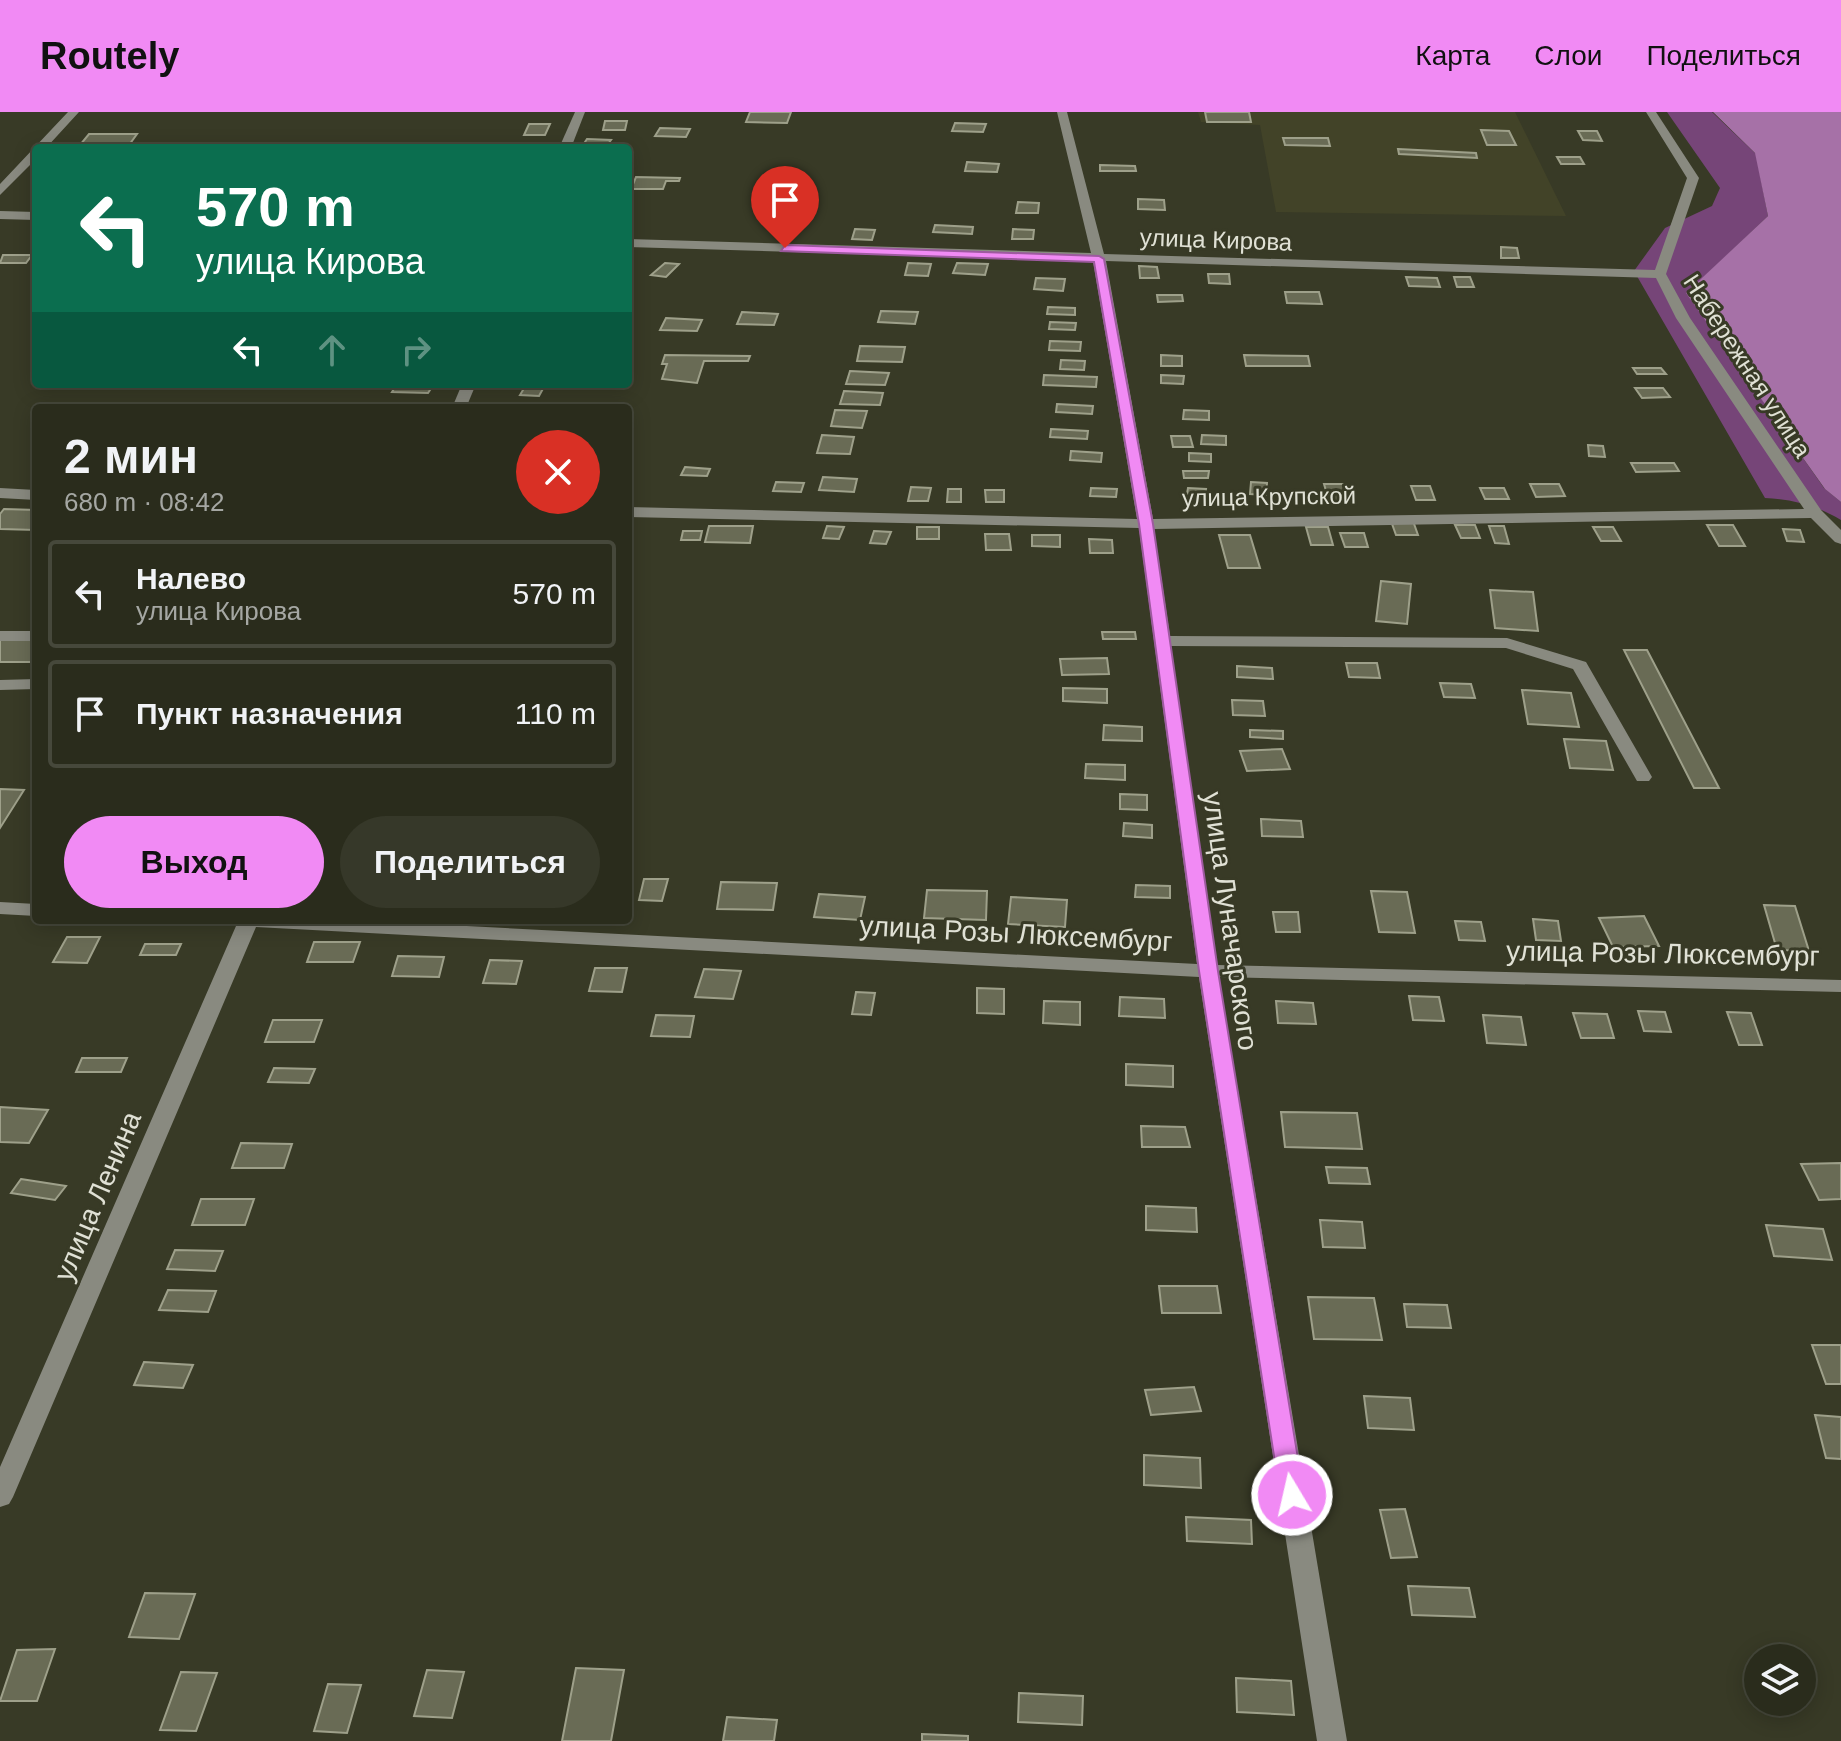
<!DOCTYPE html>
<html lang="ru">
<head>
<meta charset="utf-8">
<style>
  :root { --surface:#2a2c1c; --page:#363829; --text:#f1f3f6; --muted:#a5a7a3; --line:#46483b; --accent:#f18af4 }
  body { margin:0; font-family:Helvetica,sans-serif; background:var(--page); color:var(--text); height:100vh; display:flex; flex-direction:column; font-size:30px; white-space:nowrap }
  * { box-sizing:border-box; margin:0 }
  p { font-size:26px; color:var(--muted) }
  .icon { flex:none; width:44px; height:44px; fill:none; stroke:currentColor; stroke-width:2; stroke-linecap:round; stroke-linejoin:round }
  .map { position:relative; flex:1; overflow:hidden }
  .details { position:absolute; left:32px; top:292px; width:600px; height:520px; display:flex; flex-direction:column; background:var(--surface); border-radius:8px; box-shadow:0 4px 20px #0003,0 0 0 2px var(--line) }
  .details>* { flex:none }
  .hud { position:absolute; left:32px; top:32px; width:600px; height:244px; border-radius:8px; box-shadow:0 4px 20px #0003,0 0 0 2px var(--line); background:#0b6e4f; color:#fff; overflow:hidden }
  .fabs { position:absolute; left:1744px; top:1532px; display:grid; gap:16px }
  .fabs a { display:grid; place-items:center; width:72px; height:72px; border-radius:50%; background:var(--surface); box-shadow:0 4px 20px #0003,0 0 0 2px var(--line); font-size:40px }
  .pin { position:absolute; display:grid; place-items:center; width:68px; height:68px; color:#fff; margin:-82px -34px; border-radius:50% 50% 50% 0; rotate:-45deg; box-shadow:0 0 8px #0007 }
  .pin .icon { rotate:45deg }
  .me { position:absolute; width:88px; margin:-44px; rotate:351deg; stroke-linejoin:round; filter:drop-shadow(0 0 6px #0008) }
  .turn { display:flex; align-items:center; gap:28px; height:168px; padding:0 32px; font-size:36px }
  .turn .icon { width:104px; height:104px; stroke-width:2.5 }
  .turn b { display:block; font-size:56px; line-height:68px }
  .lanes { display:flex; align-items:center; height:76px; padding:0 32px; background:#0003; justify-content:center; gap:40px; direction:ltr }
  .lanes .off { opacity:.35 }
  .round { display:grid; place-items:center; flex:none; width:84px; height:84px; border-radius:42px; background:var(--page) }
  .summary { display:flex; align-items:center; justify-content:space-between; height:136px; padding:0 32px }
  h1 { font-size:48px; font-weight:700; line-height:60px }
  .action { display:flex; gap:16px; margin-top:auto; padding:16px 32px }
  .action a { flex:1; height:92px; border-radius:48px; background:var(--accent); color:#111; font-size:32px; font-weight:700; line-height:92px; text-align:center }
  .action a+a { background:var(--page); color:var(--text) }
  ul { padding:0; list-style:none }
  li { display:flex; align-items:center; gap:24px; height:108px; margin:0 16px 12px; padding:0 16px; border:4px solid var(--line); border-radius:8px }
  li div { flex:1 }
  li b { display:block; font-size:30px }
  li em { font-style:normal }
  header { display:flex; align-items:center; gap:48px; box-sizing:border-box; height:112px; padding:0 40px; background:var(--accent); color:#111 }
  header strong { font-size:38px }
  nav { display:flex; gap:44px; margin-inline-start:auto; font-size:28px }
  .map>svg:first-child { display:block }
</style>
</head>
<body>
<header>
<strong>Routely</strong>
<nav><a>Карта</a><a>Слои</a><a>Поделиться</a></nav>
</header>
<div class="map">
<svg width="1841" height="1629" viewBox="0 0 1841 1629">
  <rect width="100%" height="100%" fill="#383a26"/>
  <polygon fill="#424328" points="1198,0 1515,0 1566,104 1276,100 1260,13 1201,10"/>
  <path fill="#764578" d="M1667 0H1712L1756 42 1768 104 1687 181 1824 376 1841 390V408C1818 394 1792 387 1765 386L1634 159 1665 116 1712 94 1720 76Z"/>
  <polygon fill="#a671a7" points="1713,0 1841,0 1841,390 1825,377 1686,181 1768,104 1755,41"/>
  <g fill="#696b55" stroke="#9ea08a" stroke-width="2">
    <polygon points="750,0 791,0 787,11 746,10"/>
    <polygon points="1205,0 1249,0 1251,10 1207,10"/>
    <polygon points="605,9 627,9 625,18 603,18"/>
    <polygon points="955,11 986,12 983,20 952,19"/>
    <polygon points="529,12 550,12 545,23 524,23"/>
    <polygon points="660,16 690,17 686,25 655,24"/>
    <polygon points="1481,18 1509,19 1516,33 1487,33"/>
    <polygon points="1578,19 1597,19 1602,29 1583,28"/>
    <polygon points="89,22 137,22 129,33 80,33"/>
    <polygon points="1283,26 1328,26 1330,34 1285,33"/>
    <polygon points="587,27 611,28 605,36 581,36"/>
    <polygon points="1398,37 1476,41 1477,46 1399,42"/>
    <polygon points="1557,45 1580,45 1584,52 1561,52"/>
    <polygon points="967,50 999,52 997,60 965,59"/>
    <polygon points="1100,53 1135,54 1136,59 1100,59"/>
    <polygon points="636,65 680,66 679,69 666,69 663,77 631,77"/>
    <polygon points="1138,87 1164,88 1165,98 1138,97"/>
    <polygon points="1018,90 1039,91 1038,101 1016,101"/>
    <polygon points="935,113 973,115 972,122 933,120"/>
    <polygon points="855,117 875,118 872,128 852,127"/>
    <polygon points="1013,117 1034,118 1033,127 1012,127"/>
    <polygon points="1501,135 1517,136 1519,146 1501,146"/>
    <polygon points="3,143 32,143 26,151 0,151"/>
    <polygon points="665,151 679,152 666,165 651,163"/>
    <polygon points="908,151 931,152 928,164 905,163"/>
    <polygon points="957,151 988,152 985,163 953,161"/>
    <polygon points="1139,154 1157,155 1159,166 1140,166"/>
    <polygon points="1208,162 1229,162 1230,172 1209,171"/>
    <polygon points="1406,165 1437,166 1440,175 1409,174"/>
    <polygon points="1454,165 1470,165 1474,175 1457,175"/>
    <polygon points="1036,166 1065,167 1063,179 1034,177"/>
    <polygon points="1285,180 1319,180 1322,192 1287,191"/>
    <polygon points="1157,183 1182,183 1183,189 1158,190"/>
    <polygon points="1048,195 1075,196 1075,203 1047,202"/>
    <polygon points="881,199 918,200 915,212 878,210"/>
    <polygon points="742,200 778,202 774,213 737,212"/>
    <polygon points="666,206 702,208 697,219 660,218"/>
    <polygon points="1050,210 1076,211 1075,218 1049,217"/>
    <polygon points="1050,229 1081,230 1080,239 1049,238"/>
    <polygon points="860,234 905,235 902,250 857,249"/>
    <polygon points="665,243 750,244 748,249 704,249 697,271 662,267 667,252 662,252"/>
    <polygon points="1161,243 1182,244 1182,254 1161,254"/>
    <polygon points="1244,243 1308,244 1310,254 1246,254"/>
    <polygon points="1061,248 1085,249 1084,258 1060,257"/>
    <polygon points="1633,256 1661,256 1666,262 1637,262"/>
    <polygon points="850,259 889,261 885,273 846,272"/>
    <polygon points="1044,263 1097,265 1096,275 1043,273"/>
    <polygon points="1161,263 1184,264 1183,272 1161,271"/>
    <polygon points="397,272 434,272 428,281 392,280"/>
    <polygon points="526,273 545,273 539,284 520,283"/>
    <polygon points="1635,276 1663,276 1670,285 1642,286"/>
    <polygon points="844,279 883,281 880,293 840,292"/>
    <polygon points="1057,292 1093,294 1092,302 1056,300"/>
    <polygon points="835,298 867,299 862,316 831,314"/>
    <polygon points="1184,298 1209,299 1209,308 1183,307"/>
    <polygon points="1051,317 1088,319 1087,327 1050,325"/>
    <polygon points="822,323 854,325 850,342 817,341"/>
    <polygon points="1202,323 1226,324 1226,333 1201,332"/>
    <polygon points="1171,324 1190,324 1193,335 1173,335"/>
    <polygon points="1588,333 1603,334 1605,345 1589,344"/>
    <polygon points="1071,339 1102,341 1101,350 1070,348"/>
    <polygon points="1189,341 1211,342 1211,350 1189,349"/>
    <polygon points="1631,351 1674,351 1679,359 1636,360"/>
    <polygon points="685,355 710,357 707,364 681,363"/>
    <polygon points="1183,359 1209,359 1208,366 1184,366"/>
    <polygon points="823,365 857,367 854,380 819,378"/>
    <polygon points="776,370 804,371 801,380 773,379"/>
    <polygon points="1251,370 1267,371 1266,383 1250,382"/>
    <polygon points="1324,372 1343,372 1349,388 1329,389"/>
    <polygon points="1530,372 1559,372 1565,384 1536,385"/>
    <polygon points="1411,374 1430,374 1435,388 1416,388"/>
    <polygon points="911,375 931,376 928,389 908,389"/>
    <polygon points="1091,376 1117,377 1116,385 1090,384"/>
    <polygon points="1188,376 1206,377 1204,389 1186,387"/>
    <polygon points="1480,376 1504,376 1509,387 1485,387"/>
    <polygon points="948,377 961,377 961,390 947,390"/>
    <polygon points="985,378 1004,378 1004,390 986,390"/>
    <polygon points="4,397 36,398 36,418 0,417 0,402"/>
    <polygon points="1391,409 1413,409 1418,423 1396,423"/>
    <polygon points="1455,413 1475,413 1480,426 1461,426"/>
    <polygon points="1707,413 1733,413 1745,434 1719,434"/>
    <polygon points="709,414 753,414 750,431 705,430"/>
    <polygon points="827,414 844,415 839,427 823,426"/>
    <polygon points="1489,414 1504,414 1509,432 1495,431"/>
    <rect x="917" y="415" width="22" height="12"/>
    <polygon points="1306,415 1328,415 1333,433 1311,433"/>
    <polygon points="1593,415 1613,415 1621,429 1601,429"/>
    <polygon points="1783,417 1800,418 1804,430 1787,429"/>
    <polygon points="683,419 702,419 700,428 681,428"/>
    <polygon points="874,419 891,420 886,432 870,431"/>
    <polygon points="1340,421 1364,421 1368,435 1345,435"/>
    <polygon points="985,422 1009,422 1011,438 986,438"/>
    <polygon points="1032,423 1060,423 1060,435 1032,434"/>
    <polygon points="1219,423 1250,423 1260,456 1228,456"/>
    <polygon points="1089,427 1112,428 1113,441 1090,441"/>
    <polygon points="1381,469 1411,472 1407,512 1376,509"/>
    <polygon points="1490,478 1533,480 1538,519 1495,516"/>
    <polygon points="1102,520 1135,520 1136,527 1103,527"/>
    <rect x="0" y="528" width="36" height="22"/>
    <polygon points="1624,538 1647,538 1719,676 1694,676"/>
    <polygon points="1107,546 1109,562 1062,563 1060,547"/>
    <polygon points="1346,551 1377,551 1380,566 1349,565"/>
    <polygon points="1237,554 1272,556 1273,567 1237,565"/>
    <polygon points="1440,571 1471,572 1475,586 1444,585"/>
    <polygon points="1063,576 1107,577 1107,591 1063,589"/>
    <polygon points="1522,578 1571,581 1579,615 1528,612"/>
    <polygon points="1232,588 1263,589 1265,604 1233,603"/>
    <polygon points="1104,613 1142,615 1142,629 1103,628"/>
    <polygon points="1250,618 1283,619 1283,627 1250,625"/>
    <polygon points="1564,627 1606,629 1613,658 1570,656"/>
    <polygon points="1282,637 1290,657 1247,659 1240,639"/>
    <polygon points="1086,652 1125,653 1125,668 1085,666"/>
    <polygon points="0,677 24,678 0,716"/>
    <polygon points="1120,682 1147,683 1147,698 1120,697"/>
    <polygon points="1261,707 1301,709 1303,725 1262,724"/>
    <polygon points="1124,711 1152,713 1152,726 1123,724"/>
    <polygon points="644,767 668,767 662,789 639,788"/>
    <polygon points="721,770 777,771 773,798 717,797"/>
    <polygon points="1136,773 1170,774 1170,786 1135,785"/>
    <polygon points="927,778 987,779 986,808 924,806"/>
    <polygon points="1371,779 1407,780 1415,821 1379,820"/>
    <polygon points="819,782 865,785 860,808 814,805"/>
    <polygon points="1011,785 1067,788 1065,815 1008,812"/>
    <polygon points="1764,793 1795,794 1809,839 1777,838"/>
    <polygon points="1273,800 1298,800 1300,820 1276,820"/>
    <polygon points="1644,804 1659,834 1613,835 1599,806"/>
    <polygon points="1533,807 1558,809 1561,829 1536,828"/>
    <polygon points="1455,809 1481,810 1485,829 1459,828"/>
    <polygon points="67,825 100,825 87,851 53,850"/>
    <polygon points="314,830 360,830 353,850 307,850"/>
    <polygon points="145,832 181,832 176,843 140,843"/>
    <polygon points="398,844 444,845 439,865 392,864"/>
    <polygon points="490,848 522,849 516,872 483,871"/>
    <polygon points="595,856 627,856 622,880 589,879"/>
    <polygon points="704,857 741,859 733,887 695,885"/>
    <polygon points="977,876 1004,877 1004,902 977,901"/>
    <polygon points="856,880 875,881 871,903 852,902"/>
    <polygon points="1409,884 1439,885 1444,909 1413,908"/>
    <polygon points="1120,885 1164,887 1165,906 1119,904"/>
    <polygon points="1044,889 1080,890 1080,913 1043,911"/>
    <polygon points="1276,889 1313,891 1316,912 1278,911"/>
    <polygon points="1638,899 1665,900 1671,920 1644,919"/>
    <polygon points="1727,900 1751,901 1762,933 1739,933"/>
    <polygon points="1573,901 1607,902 1614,926 1581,926"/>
    <polygon points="656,903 694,904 690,925 651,924"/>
    <polygon points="1483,903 1521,905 1526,933 1487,931"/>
    <polygon points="273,908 322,908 314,930 265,930"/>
    <polygon points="82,946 127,946 121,960 76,960"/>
    <polygon points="1126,952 1173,954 1173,975 1126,973"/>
    <polygon points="274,956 315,957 309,971 268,970"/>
    <polygon points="0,995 48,998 29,1031 0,1030"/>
    <polygon points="1281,1000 1357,1001 1362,1037 1285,1035"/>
    <polygon points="1141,1014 1185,1015 1190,1035 1142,1035"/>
    <polygon points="241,1031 292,1032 284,1056 232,1056"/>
    <polygon points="1841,1051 1841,1087 1819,1088 1801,1052"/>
    <polygon points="1326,1055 1367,1056 1370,1072 1329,1071"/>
    <polygon points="21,1067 66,1074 55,1088 11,1081"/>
    <polygon points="201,1087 254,1087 245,1113 192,1113"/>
    <polygon points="1146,1094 1196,1096 1197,1120 1146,1118"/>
    <polygon points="1320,1108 1362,1110 1365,1136 1323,1135"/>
    <polygon points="1766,1113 1823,1117 1832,1148 1774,1144"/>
    <polygon points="175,1138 223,1139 215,1159 167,1157"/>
    <polygon points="1159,1174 1217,1174 1221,1201 1162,1201"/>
    <polygon points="168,1178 216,1179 208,1200 159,1198"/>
    <polygon points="1308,1185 1374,1186 1382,1228 1314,1227"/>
    <polygon points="1404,1192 1447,1193 1451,1216 1407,1215"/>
    <polygon points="1812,1233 1841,1233 1841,1272 1826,1272"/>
    <polygon points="144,1250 193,1253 183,1276 134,1273"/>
    <polygon points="1194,1275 1201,1299 1151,1303 1145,1278"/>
    <polygon points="1364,1284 1410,1286 1414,1318 1368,1316"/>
    <polygon points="1815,1303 1841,1305 1841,1347 1826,1346"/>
    <polygon points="1144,1343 1200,1346 1201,1376 1144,1373"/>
    <polygon points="1405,1397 1417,1445 1391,1446 1380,1398"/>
    <polygon points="1186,1405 1251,1408 1252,1432 1187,1429"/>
    <polygon points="1408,1474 1469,1476 1475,1505 1412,1503"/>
    <polygon points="145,1481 195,1482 179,1527 129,1525"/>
    <polygon points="55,1537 37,1589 0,1589 17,1538"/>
    <polygon points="576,1556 624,1558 611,1629 562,1629"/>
    <polygon points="427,1558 464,1560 452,1606 414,1604"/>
    <polygon points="181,1560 217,1561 196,1619 160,1618"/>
    <polygon points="1236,1566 1291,1569 1294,1603 1237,1600"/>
    <polygon points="328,1572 361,1573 347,1621 314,1619"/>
    <polygon points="1019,1581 1083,1584 1082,1613 1018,1610"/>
    <polygon points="727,1605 777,1608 774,1629 723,1629"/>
    <polygon points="922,1622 968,1624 968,1629 922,1629"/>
  </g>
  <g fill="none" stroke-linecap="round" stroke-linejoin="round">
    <g fill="#898a80" fill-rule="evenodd">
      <polygon points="68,0 79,0 46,36 36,36 36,47 0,83 0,72"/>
      <polygon points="575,0 585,0 571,36 559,36"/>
      <path d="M1057 0H1067L1104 142 1655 158 1687 66 1646 0H1656L1699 66 1666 162 1690 206 1821 398 1841 418V432L1835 430 1811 406 1154 417 1170 524 1507 526 1586 550 1652 665 1649 669H1637L1573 557 1506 536 1171 534 1217 853 1841 868V880L1219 865 1347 1629H1317L1199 865 256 815 13 1385 9 1392 0 1395V1355L236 814 227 808H351L1197 852 1139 416 628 405V395L1137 407 1093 149 628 135V127L1091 141ZM1106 149 1656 166 1676 206 1804 397 1153 407Z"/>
      <polygon points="0,99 36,100 36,108 0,107"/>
      <polygon points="462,272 476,272 466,296 452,296"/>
      <polygon points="0,376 36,378 36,388 0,386"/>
      <rect x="0" y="519" width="36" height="10"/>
      <polygon points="36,567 36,577 0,578 0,568"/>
      <polygon points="0,790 36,792 36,804 0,802"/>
    </g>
  </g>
  <polygon fill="#f18af4" stroke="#9d5a9f" stroke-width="2" points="785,133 1099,144 1104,147 1153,412 1218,859 1304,1383 1301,1389 1284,1389 1280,1383 1199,859 1139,412 1094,150 781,139"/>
  <g text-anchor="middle" stroke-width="6" stroke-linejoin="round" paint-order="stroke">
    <g font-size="24" fill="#e0e1d5" stroke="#383a26">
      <text transform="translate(1216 128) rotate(2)" y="8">улица Кирова</text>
      <text transform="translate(1747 254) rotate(57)" y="8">Набережная улица</text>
      <text transform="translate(1269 385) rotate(-1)" y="8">улица Крупской</text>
    </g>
    <g font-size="28" fill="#e0e1d5" stroke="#383a26">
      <text transform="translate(1231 809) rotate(82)" y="10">улица Луначарского</text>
      <text transform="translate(1016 821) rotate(3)" y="10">улица Розы Люксембург</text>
      <text transform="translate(1663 841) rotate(1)" y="10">улица Розы Люксембург</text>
      <text transform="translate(97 1084) rotate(-67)" y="10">улица Ленина</text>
    </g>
  </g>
</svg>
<div class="fabs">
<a><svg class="icon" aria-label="layers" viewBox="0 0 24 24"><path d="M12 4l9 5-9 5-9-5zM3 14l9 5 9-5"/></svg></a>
</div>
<div class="pin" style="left:785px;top:136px;background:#d93025"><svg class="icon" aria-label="arrive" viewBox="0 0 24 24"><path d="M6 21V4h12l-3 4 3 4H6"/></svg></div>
<svg class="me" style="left:1292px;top:1383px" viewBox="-20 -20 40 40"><circle r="17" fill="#f18af4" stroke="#fff" stroke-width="3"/><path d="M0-11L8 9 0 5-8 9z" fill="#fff"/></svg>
<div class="hud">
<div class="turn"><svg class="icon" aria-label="left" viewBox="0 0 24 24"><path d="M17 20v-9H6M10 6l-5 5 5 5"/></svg><div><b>570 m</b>улица Кирова</div></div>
<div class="lanes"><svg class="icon" aria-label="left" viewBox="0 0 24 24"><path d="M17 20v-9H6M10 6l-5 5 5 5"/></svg><svg class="icon off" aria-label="ahead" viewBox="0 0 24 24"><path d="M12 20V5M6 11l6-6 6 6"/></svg><svg class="icon off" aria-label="right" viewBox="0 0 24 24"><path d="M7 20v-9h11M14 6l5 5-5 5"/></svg></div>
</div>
<section class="details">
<div class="summary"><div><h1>2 мин</h1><p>680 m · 08:42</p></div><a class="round" style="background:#d93025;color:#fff"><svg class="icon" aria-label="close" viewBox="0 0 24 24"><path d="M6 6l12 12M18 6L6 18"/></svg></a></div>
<ul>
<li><svg class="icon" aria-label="left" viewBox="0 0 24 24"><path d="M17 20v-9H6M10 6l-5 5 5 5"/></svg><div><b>Налево</b><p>улица Кирова</p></div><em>570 m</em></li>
<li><svg class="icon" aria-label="arrive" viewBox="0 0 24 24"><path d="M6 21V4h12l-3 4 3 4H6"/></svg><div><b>Пункт назначения</b></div><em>110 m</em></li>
</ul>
<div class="action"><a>Выход</a><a>Поделиться</a></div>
</section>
</div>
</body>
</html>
